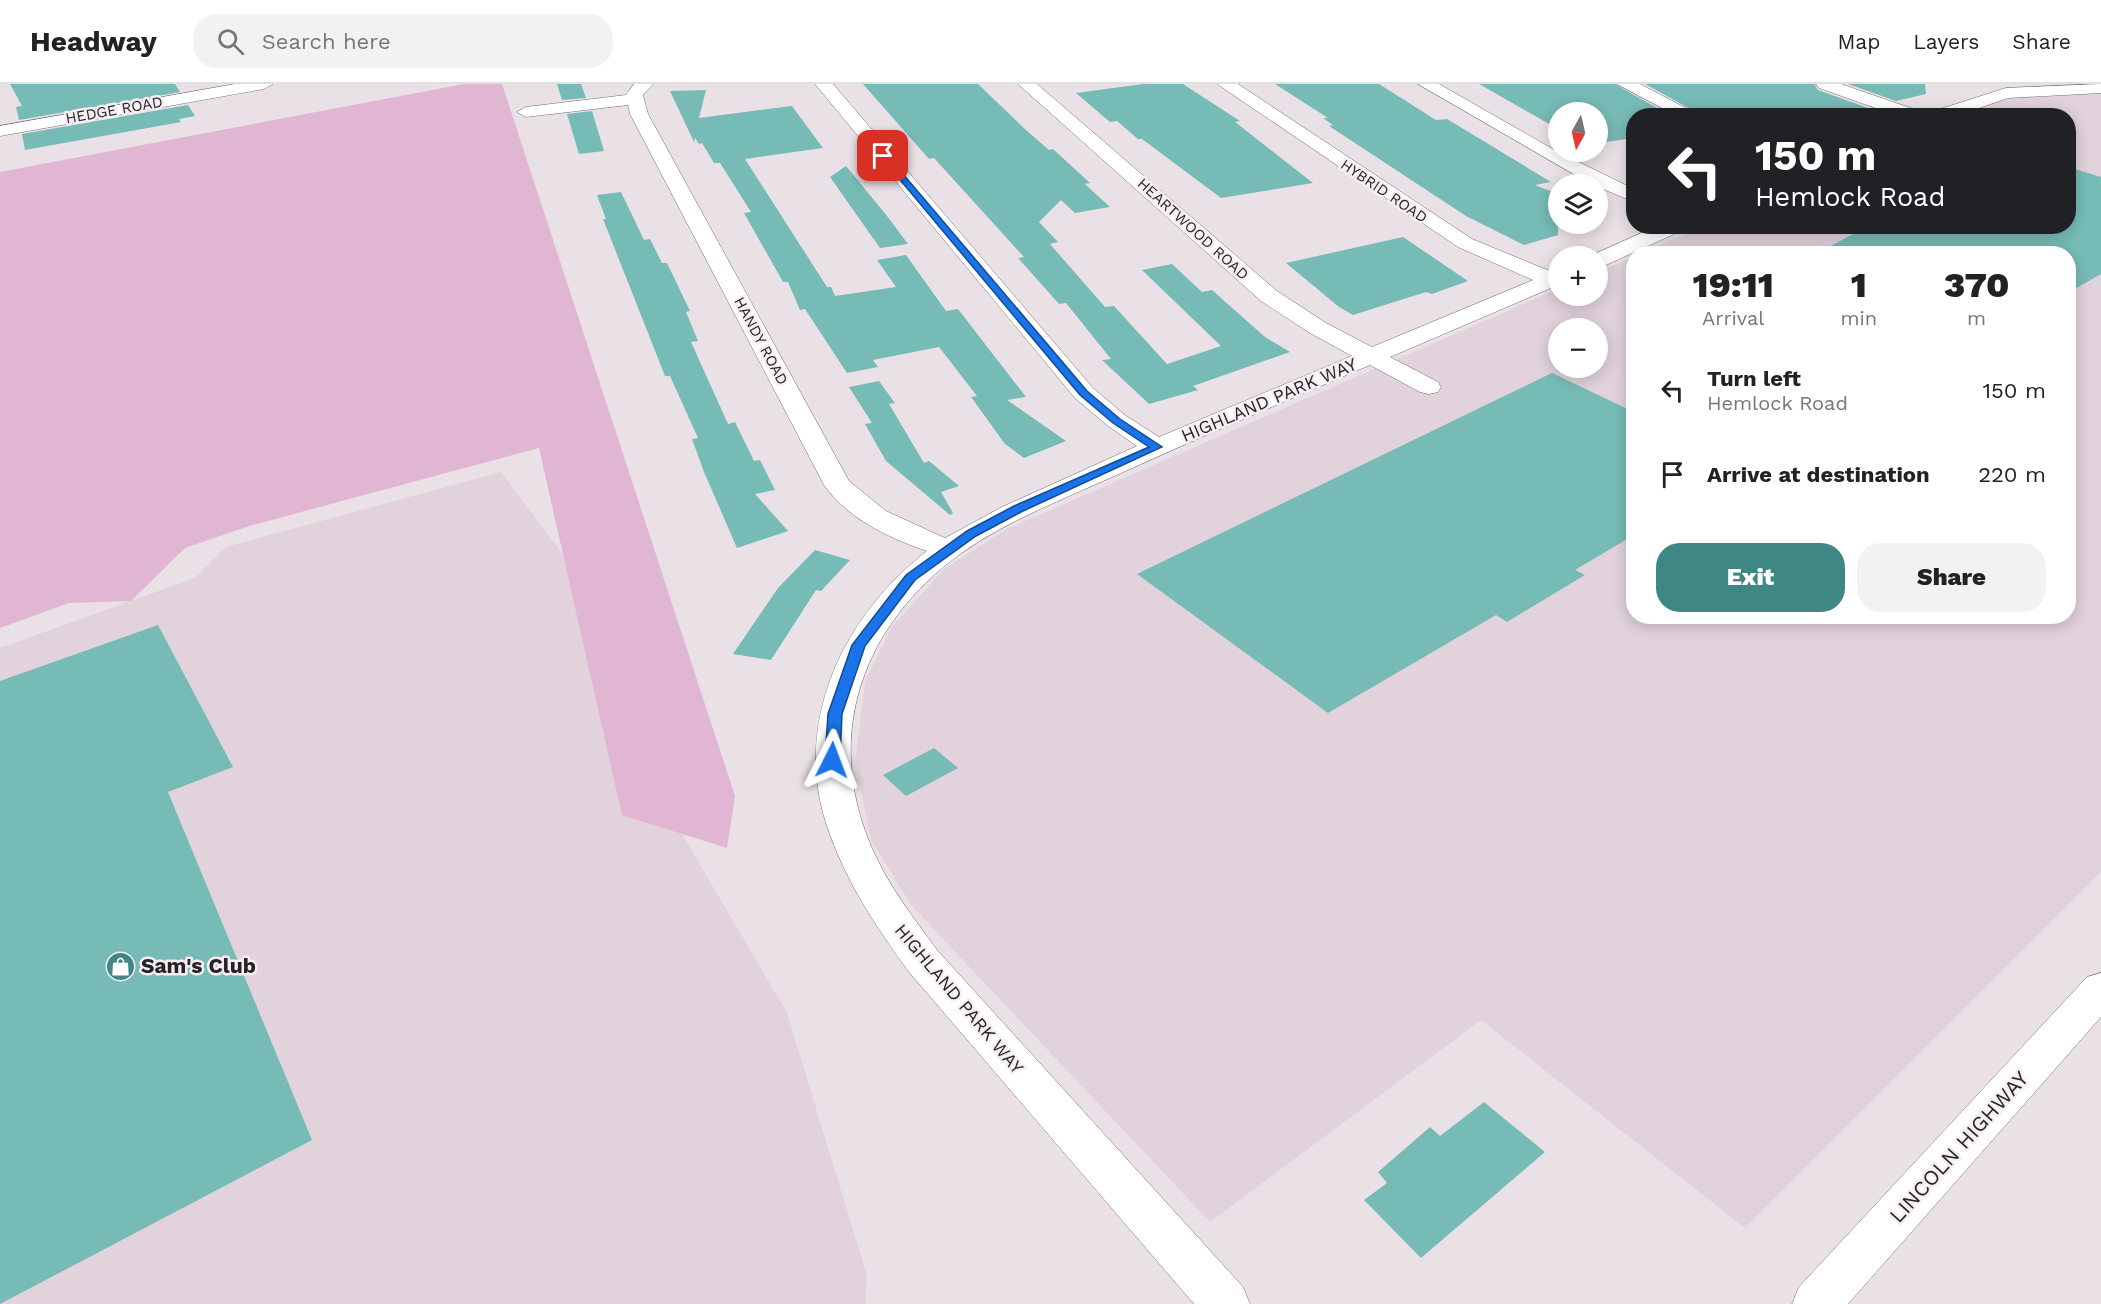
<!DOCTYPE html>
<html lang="en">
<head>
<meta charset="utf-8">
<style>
  :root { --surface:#fff; --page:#f2f2f2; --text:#222; --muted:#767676; --line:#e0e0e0; --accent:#3f8784 }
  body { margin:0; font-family:"Work Sans",sans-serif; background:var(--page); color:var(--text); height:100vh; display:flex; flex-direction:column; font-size:22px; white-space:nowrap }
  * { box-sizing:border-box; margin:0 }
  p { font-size:20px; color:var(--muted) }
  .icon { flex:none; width:33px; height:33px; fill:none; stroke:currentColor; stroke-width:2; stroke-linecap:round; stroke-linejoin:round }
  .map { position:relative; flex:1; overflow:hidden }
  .drawer { position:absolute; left:1626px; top:162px; width:450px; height:378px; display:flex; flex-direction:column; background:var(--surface); border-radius:24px; box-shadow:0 3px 15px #0003 }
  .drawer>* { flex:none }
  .top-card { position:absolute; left:1626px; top:24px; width:450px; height:126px; border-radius:24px; box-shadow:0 3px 15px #0003; background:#202124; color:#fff; overflow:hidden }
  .needle { width:39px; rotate:188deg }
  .controls { position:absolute; left:1548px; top:18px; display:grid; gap:12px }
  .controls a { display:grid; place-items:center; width:60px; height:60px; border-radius:50%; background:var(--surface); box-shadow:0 3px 15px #0003; font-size:30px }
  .pin { position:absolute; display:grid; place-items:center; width:51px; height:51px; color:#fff; margin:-26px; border-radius:12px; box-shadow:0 3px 9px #0006 }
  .me { position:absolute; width:66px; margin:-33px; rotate:3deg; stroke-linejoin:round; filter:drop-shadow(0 0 4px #0008) }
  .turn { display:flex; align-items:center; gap:21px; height:126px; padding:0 30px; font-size:27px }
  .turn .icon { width:78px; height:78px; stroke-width:2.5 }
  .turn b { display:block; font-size:42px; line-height:51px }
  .eta { display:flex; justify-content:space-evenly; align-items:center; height:102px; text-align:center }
  .eta b { font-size:36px; font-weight:800; line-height:42px }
  .cta { display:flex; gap:12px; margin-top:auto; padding:12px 30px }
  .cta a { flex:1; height:69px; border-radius:24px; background:var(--accent); color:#fff; font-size:24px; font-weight:800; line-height:69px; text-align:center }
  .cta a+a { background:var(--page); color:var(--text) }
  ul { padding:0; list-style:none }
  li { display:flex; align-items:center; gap:18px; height:84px; padding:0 30px }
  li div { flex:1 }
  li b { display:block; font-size:22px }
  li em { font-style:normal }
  header { display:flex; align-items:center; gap:36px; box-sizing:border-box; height:84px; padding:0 30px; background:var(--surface); border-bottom:2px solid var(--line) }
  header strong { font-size:28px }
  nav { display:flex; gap:33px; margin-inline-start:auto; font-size:21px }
  .search { width:420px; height:54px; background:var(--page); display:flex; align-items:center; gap:15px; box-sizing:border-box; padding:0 21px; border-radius:24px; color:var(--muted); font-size:22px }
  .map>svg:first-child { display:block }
</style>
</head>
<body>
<header>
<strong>Headway</strong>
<div class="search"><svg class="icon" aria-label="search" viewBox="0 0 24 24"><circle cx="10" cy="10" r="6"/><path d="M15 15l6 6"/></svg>Search here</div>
<nav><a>Map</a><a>Layers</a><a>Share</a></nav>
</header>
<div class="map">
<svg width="2101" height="1220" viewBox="0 0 2101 1220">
  <rect width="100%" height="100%" fill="#e9e1e6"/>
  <g fill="#e1d2dc" fill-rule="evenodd">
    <path d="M2101 8V788L1745 1144 1481 936 1210 1138 912 822 871 756 855 678 865 598 891 544 944 485 1007 445 1558 205V212H1598V188L1633 173 1634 532H2068V170L1641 169 1703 143 2068 142V32L1957 31 1996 17 2030 11ZM1558 244H1598V284H1558Z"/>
    <polygon points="501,388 612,536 662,716 787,929 867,1192 865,1220 0,1220 0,564 195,494 226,463"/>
  </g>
  <polygon fill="#e1b6d2" points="464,0 502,0 735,712 727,764 622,731 539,364 249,442 185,464 131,517 69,519 0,544 0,88"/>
  <g fill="#77bbb7">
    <polygon points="10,0 175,0 180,8 19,36 16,23 22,22"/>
    <polygon points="557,0 581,0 586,14 562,16"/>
    <polygon points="863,0 978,0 1027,47 1049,66 1053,65 1090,99 1085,100 1110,123 1075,129 1061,116 1039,138 1058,158 1050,160 1105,223 1114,222 1167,280 1221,262 1142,186 1172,180 1202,208 1212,206 1265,253 1290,268 1193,302 1198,306 1149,320 1102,276 1111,275 1066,219 1059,220 1018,174 1024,173 934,74 929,75"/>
    <polygon points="1143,0 1183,0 1240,37 1235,38 1313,99 1221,114 1142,55 1138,55 1117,37 1110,38 1076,9"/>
    <polygon points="1275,0 1379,0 1436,36 1447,35 1551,98 1535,101 1558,110 1558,151 1524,161 1466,132 1329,42 1333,41 1323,34 1328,34"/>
    <polygon points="1479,0 1615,0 1671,32 1634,32 1634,54 1598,59 1598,28 1558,28 1558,45"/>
    <polygon points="1645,0 1814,0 1818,6 1868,24 1835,32 1703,32"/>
    <polygon points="1848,0 1925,0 1926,10 1896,17"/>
    <polygon points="706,6 699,34 792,22 823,64 745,75 827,203 831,203 835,212 896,203 877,176 906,171 946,227 958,225 1026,313 1007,316 1066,357 1024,374 1005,360 971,313 977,312 939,263 873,276 878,283 847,289 805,225 800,226 788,198 783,198 744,129 751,128 720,79 714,79 702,59 699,60 695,54 694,58 670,7"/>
    <polygon points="188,21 195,32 179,35 181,38 25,66 22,50"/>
    <polygon points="592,27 604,67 579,70 567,30"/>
    <polygon points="846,82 887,132 908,160 880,164 830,93"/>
    <polygon points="2068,83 2101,93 2101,190 2068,209 2068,170 1816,170 1868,142 1968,142 1981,147 1992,142 2068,142"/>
    <polygon points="621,108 644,156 650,155 662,179 667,179 690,227 686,228 698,257 691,258 728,340 735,338 754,377 760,376 775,406 755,410 788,447 737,464 704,388 692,355 698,354 670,292 665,292 603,135 606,135 597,111"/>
    <polygon points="1403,153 1468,197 1432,210 1426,208 1353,231 1339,223 1286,179"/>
    <polygon points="1552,289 1634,328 1634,451 1575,486 1585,491 1507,538 1496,531 1328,629 1137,490"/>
    <polygon points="879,297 895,319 889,320 924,379 929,377 959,402 941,408 953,429 950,431 886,377 865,340 872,339 849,303"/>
    <polygon points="815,466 850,476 821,507 816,506 771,576 733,570 778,504"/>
    <polygon points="158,541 233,683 168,708 312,1056 0,1220 0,597"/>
    <polygon points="934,664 958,684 906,712 883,691"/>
    <polygon points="1484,1018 1545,1068 1421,1174 1364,1116 1387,1099 1378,1088 1430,1043 1440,1052"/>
  </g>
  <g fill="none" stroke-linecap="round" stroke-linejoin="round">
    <defs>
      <g id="minor">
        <polygon points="235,0 273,0 264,5 0,52 0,42"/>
        <path d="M634 0H653L643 11 648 30 849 397 886 427 945 454 1002 423 1137 362 1108 342 1075 314 815 0H833L1093 304 1126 332 1159 353 1352 272 1310 249 1261 217 1018 0H1037L1277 207 1326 239 1372 263 1533 196 1458 163 1217 0H1238L1472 155 1552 188 1558 187V201L1390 273 1438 298 1441 303 1438 308 1429 310 1420 308 1370 281C1286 317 1202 352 1119 390 1066 414 1008 436 960 470 863 541 823 649 871 762 887 800 913 833 937 866L1243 1203 1250 1220H1194L909 888C877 844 846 798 828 745 791 640 843 532 927 467 889 454 848 435 824 401L630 30 628 21 526 33 517 28 526 23 626 11Z"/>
        <polygon points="1418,0 1439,0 1558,68 1634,105 1634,118 1598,103 1598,100 1591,100"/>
        <polygon points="1617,0 1640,0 1701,32 1677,32"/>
        <polygon points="1816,0 1841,0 1922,28 1925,32 1898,32 1819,4"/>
        <polygon points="2101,0 2101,9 2008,14 1956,32 1928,32 1931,28 2006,4"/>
        <polygon points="1657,142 1686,142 1683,146 1606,181 1598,182 1598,172 1590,172"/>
      </g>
      <polygon id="major" points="2101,889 2101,933 1848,1220 1792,1220 1799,1203 2087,893"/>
    </defs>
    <use href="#minor" stroke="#726b6f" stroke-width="1"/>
    <use href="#major" stroke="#726b6f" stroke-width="1"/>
    <use href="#minor" fill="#fff" fill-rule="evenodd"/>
    <use href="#major" fill="#fff" fill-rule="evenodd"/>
  </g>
  <polygon fill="#1a73e8" stroke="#114b97" stroke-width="1.5" points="881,70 886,70 1087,307 1120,335 1162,363 1023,427 976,452 915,496 865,562 842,630 840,676 832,681 825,676 828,630 852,561 906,491 967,447 1014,422 1149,363 1113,339 1080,311 881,73"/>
  <defs>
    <symbol id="shop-disc" viewBox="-11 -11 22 22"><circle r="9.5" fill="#3f8784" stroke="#f6eef3"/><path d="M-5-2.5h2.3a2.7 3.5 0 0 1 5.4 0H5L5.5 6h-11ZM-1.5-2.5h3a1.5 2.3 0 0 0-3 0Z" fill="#fff"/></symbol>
  </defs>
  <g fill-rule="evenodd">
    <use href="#shop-disc" x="104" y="866" width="33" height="33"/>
  </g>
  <g text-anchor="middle" stroke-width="5" stroke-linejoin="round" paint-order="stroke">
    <g font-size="15" fill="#262325" stroke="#f6eef3">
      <text transform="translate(114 26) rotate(-10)" y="5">HEDGE ROAD</text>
      <text transform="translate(1384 107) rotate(34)" y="5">HYBRID ROAD</text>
      <text transform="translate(1193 145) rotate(42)" y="5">HEARTWOOD ROAD</text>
      <text transform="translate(761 257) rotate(62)" y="5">HANDY ROAD</text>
    </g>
    <g font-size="18" fill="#262325" stroke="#f6eef3">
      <text transform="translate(1269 316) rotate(-23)" y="6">HIGHLAND PARK WAY</text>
      <text transform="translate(959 915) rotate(50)" y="6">HIGHLAND PARK WAY</text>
    </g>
    <g font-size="21" font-weight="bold" fill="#262325" stroke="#f6eef3" text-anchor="start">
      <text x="141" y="889">Sam's Club</text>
    </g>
    <g font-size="21" fill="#262325" stroke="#f6eef3">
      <text transform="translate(1959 1063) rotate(-48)" y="7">LINCOLN HIGHWAY</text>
    </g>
  </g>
</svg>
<div class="controls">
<a><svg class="needle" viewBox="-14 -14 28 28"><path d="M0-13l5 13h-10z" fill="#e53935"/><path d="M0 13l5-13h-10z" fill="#767676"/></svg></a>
<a><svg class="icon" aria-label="layers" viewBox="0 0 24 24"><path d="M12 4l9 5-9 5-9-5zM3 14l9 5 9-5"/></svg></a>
<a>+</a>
<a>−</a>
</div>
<div class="pin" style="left:883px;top:72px;background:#d93025"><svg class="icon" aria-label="arrive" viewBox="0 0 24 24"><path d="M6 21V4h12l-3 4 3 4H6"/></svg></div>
<svg class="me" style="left:832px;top:676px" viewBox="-20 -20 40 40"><path d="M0-17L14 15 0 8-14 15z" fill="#1a73e8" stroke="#fff" stroke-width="4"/></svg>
<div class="top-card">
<div class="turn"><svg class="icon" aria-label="left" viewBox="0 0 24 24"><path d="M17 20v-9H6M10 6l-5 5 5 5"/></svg><div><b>150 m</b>Hemlock Road</div></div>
</div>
<section class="drawer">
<div class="eta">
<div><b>19:11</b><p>Arrival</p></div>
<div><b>1</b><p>min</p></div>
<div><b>370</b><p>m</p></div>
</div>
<ul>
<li><svg class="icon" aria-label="left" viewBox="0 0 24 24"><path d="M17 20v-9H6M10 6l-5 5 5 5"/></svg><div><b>Turn left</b><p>Hemlock Road</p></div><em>150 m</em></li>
<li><svg class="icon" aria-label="arrive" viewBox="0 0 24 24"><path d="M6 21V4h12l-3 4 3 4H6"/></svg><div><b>Arrive at destination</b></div><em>220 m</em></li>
</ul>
<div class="cta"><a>Exit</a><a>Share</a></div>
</section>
</div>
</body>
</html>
